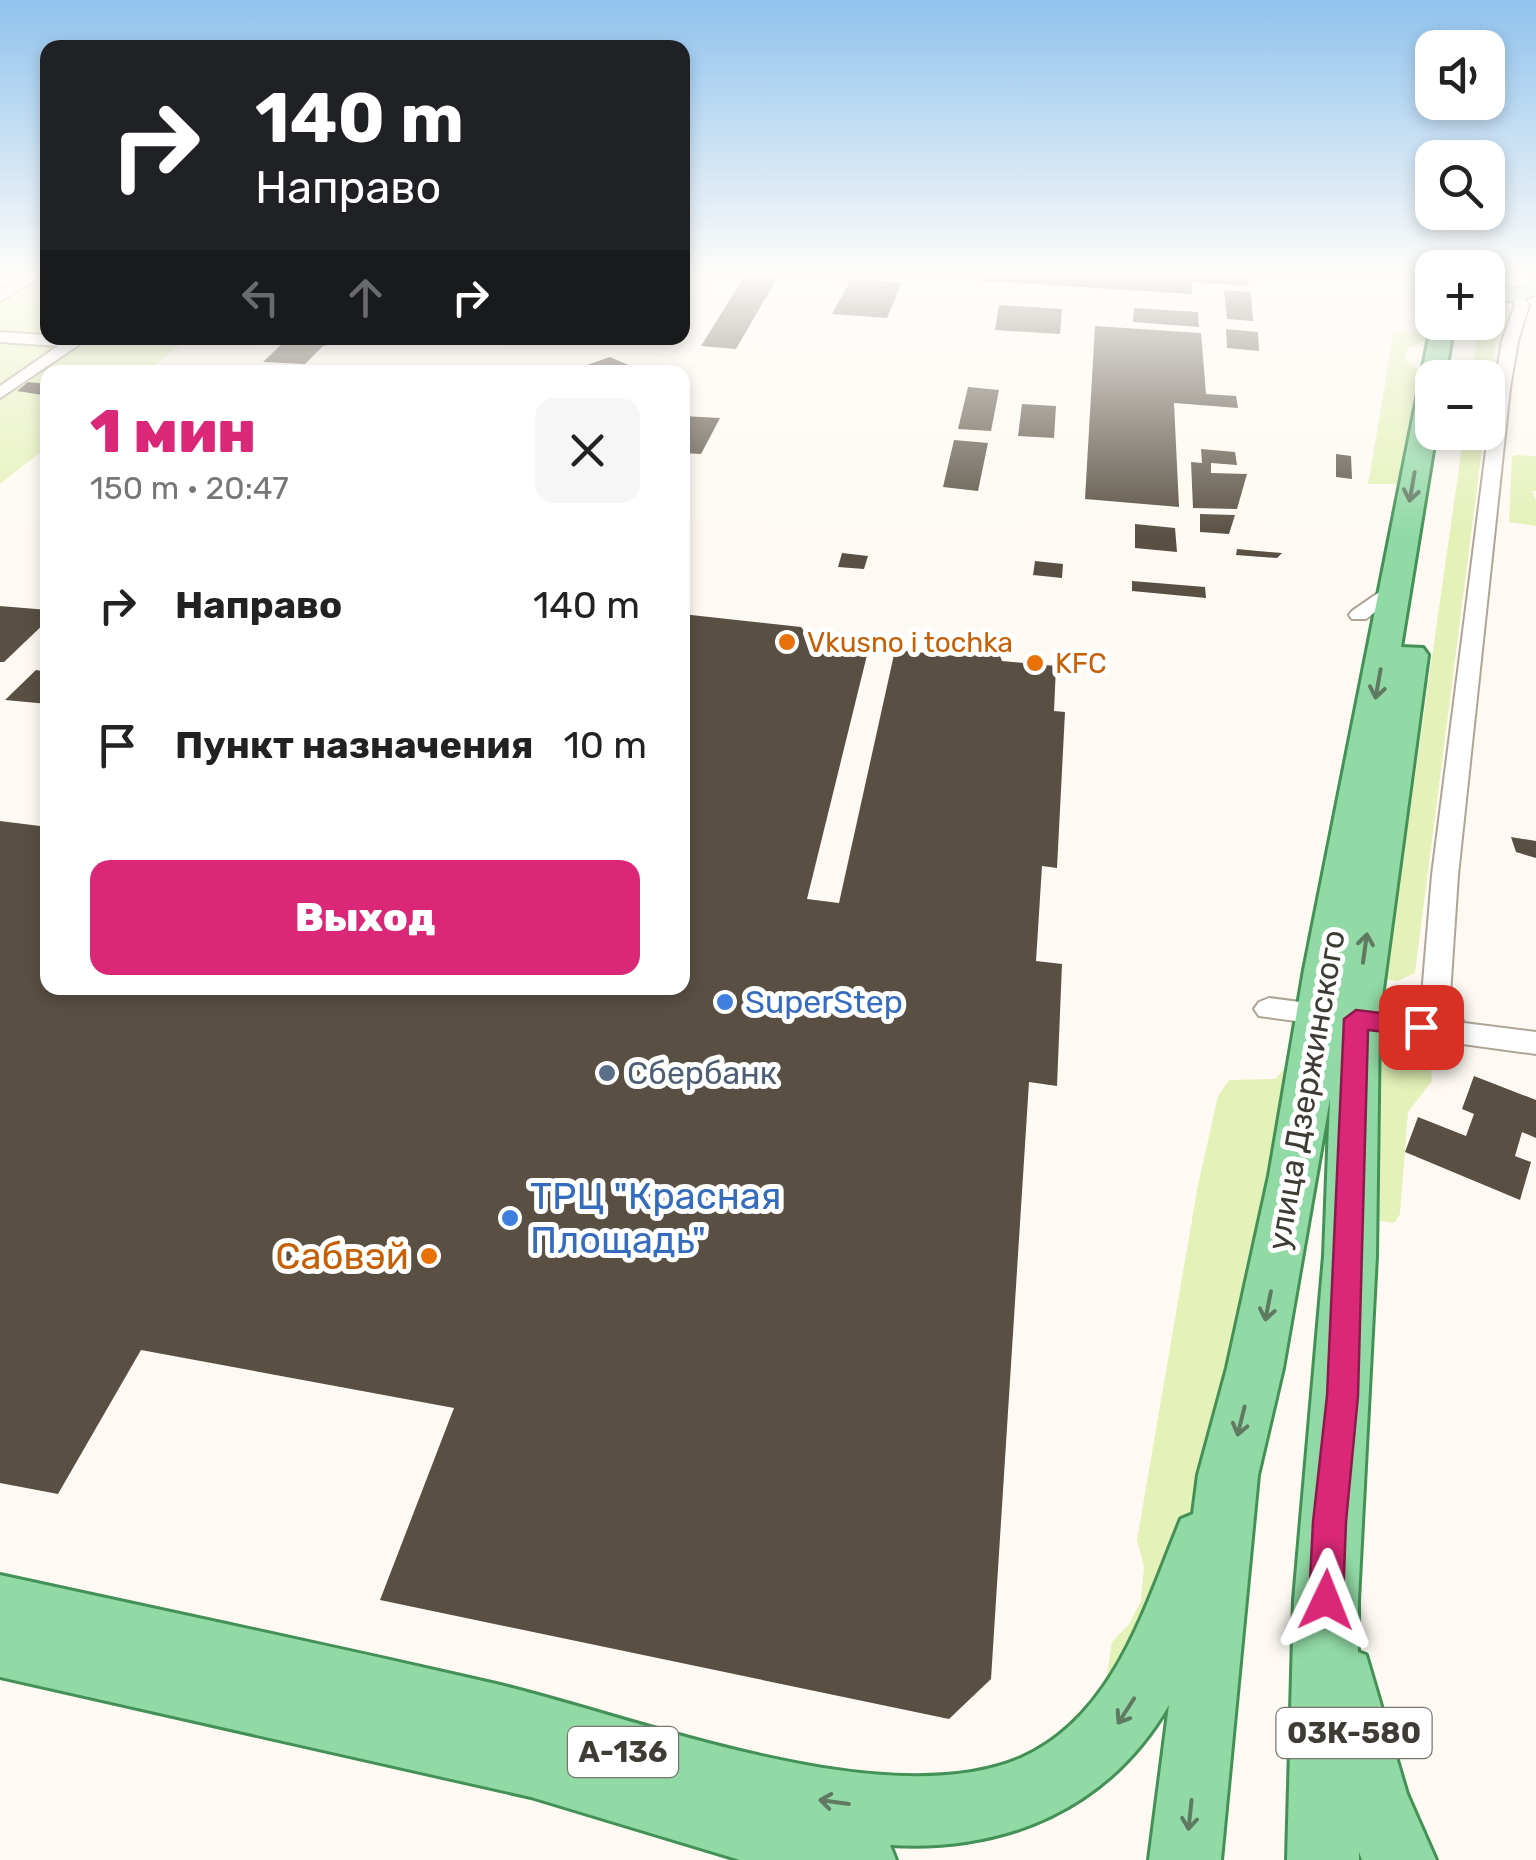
<!DOCTYPE html>
<html lang="ru">
<head>
<meta charset="utf-8">
<style>
  :root { --surface:#fff; --page:#f6f6f6; --text:#222; --muted:#767676; --accent:#db2777 }
  body { margin:0; font-family:Rubik,sans-serif; background:var(--page); color:var(--text); height:100vh; display:flex; flex-direction:column; font-size:38px; white-space:nowrap }
  * { box-sizing:border-box; margin:0 }
  p { font-size:32px; color:var(--muted) }
  .icon { flex:none; width:55px; height:55px; fill:none; stroke:currentColor; stroke-width:2; stroke-linecap:round; stroke-linejoin:round }
  .map { position:relative; flex:1; overflow:hidden }
  .sheet { position:absolute; left:40px; top:365px; width:650px; height:630px; display:flex; flex-direction:column; background:var(--surface); border-radius:20px; box-shadow:0 5px 15px #0003 }
  .sheet>* { flex:none }
  .guide { position:absolute; left:40px; top:40px; width:650px; height:305px; border-radius:20px; box-shadow:0 5px 15px #0003; background:#202124; color:#fff; overflow:hidden }
  .fabs { position:absolute; left:1415px; top:30px; display:grid; gap:20px }
  .fabs a { display:grid; place-items:center; width:90px; height:90px; border-radius:20px; background:var(--surface); box-shadow:0 5px 15px #0003; font-size:50px }
  .pin { position:absolute; display:grid; place-items:center; width:85px; height:85px; color:#fff; margin:-42px; border-radius:20px; box-shadow:0 5px 15px #0006 }
  .me { position:absolute; width:110px; margin:-55px; rotate:2deg; stroke-linejoin:round; filter:drop-shadow(0 0 8px #0008) }
  .turn { display:flex; align-items:center; gap:35px; height:210px; padding:0 50px; font-size:45px }
  .turn .icon { width:130px; height:130px; stroke-width:2.5 }
  .turn b { display:block; font-size:70px; line-height:85px }
  .lanes { display:flex; align-items:center; height:95px; padding:0 50px; background:#0003; justify-content:center; gap:50px; direction:ltr }
  .lanes .off { opacity:.35 }
  .round { display:grid; place-items:center; flex:none; width:105px; height:105px; border-radius:20px; background:var(--page) }
  .summary { display:flex; align-items:center; justify-content:space-between; height:170px; padding:0 50px }
  h1 { font-size:60px; font-weight:800; line-height:75px; color:var(--accent) }
  .primary-button { display:flex; gap:20px; margin-top:auto; padding:20px 50px }
  .primary-button a { flex:1; height:115px; border-radius:20px; background:var(--accent); color:#fff; font-size:40px; font-weight:800; line-height:115px; text-align:center }
  ul { padding:0; list-style:none }
  li { display:flex; align-items:center; gap:30px; height:140px; padding:0 50px }
  li div { flex:1 }
  li b { display:block; font-size:38px }
  li em { font-style:normal }
  .map>svg:first-child { display:block }
</style>
</head>
<body>
<div class="map">
<svg width="1536" height="1860" viewBox="0 0 1536 1860">
  <rect width="100%" height="100%" fill="#fefaf3"/>
  <g fill="#e4f1b8">
    <polygon points="0,275 47,275 48,338 190,338 145,372 48,372 47,447 0,484"/>
    <polygon points="1488,303 1505,304 1512,316 1496,341 1488,407 1488,378 1471,378 1479,323 1488,322"/>
    <polygon points="1394,332 1419,333 1427,340 1408,348 1405,360 1418,370 1399,484 1368,484"/>
    <polygon points="1464,433 1484,433 1415,973 1397,981 1386,979"/>
    <polygon points="1516,455 1536,456 1536,491 1532,491 1536,500 1536,526 1509,522 1512,457"/>
    <polygon points="1414,1049 1430,1060 1432,1081 1408,1112 1400,1214 1394,1223 1375,1220 1375,1056 1385,1050"/>
    <polygon points="1289,1064 1277,1141 1183,1570 1104,1694 1112,1642 1129,1624 1141,1601 1144,1567 1137,1540 1198,1185 1218,1096 1229,1080 1275,1079"/>
  </g>
  <g fill="#595043">
    <polygon points="745,275 779,275 736,349 701,346"/>
    <polygon points="984,275 1247,275 1249,286 1192,282 1192,294 982,281"/>
    <polygon points="851,279 902,282 887,318 832,314"/>
    <polygon points="1224,290 1251,292 1253,321 1227,319"/>
    <polygon points="999,305 1062,309 1060,334 995,330"/>
    <polygon points="1134,308 1198,312 1199,327 1133,322"/>
    <polygon points="1095,326 1201,333 1206,394 1236,396 1238,408 1174,403 1179,507 1085,499"/>
    <polygon points="1226,329 1258,332 1259,351 1227,348"/>
    <polygon points="288,338 402,338 395,344 347,341 323,346 305,364 263,362"/>
    <polygon points="610,357 644,372 592,372 581,367"/>
    <polygon points="28,382 48,384 48,392 43,395 17,391"/>
    <polygon points="968,387 999,390 991,431 958,429"/>
    <polygon points="1022,404 1056,406 1054,438 1018,436"/>
    <polygon points="683,416 720,418 701,454 682,453"/>
    <polygon points="954,440 988,443 978,491 943,487"/>
    <polygon points="1201,449 1235,452 1237,465 1211,463 1211,473 1247,474 1237,509 1193,508 1191,462 1202,463"/>
    <polygon points="1336,454 1351,456 1352,479 1336,477"/>
    <polygon points="1200,514 1235,515 1229,534 1200,532"/>
    <polygon points="1135,524 1175,528 1177,552 1135,548"/>
    <polygon points="1237,549 1258,551 1282,553 1277,558 1236,555"/>
    <polygon points="842,553 868,556 864,569 838,567"/>
    <polygon points="1035,561 1063,564 1062,578 1033,575"/>
    <polygon points="1132,581 1205,587 1206,598 1132,591"/>
    <polygon points="0,606 48,610 48,620 4,662 0,662"/>
    <polygon points="682,614 801,627 812,641 869,647 807,899 839,903 895,650 957,656 974,647 991,649 999,653 1002,661 1056,666 1054,711 1065,712 1057,868 1042,866 1036,961 1062,964 1057,1086 1029,1082 991,1679 949,1719 380,1600 454,1408 141,1350 58,1494 0,1483 0,821 48,827 48,988 682,988"/>
    <polygon points="36,670 48,672 48,704 5,700"/>
    <polygon points="1511,837 1536,841 1536,858 1516,852"/>
    <polygon points="1474,1076 1536,1100 1536,1138 1522,1132 1515,1156 1531,1162 1520,1200 1405,1152 1418,1117 1466,1136 1474,1114 1462,1109"/>
  </g>
  <g fill="none" stroke-linecap="round" stroke-linejoin="round">
    <defs>
      <g id="street">
        <polygon points="26,275 43,275 0,301 0,291"/>
        <polygon points="1516,291 1529,305 1518,341 1510,388 1458,875 1450,995 1464,1023 1536,1032 1536,1054 1259,1016 1254,1009 1259,1002 1269,998 1433,1019 1422,995 1432,875 1494,388 1502,341 1515,305 1509,295"/>
        <polygon points="0,332 89,338 0,398 0,386 58,346 0,342"/>
        <polygon points="1394,582 1404,588 1401,592 1366,619 1352,619 1349,615 1352,611"/>
      </g>
      <g id="secondary">
        <polygon points="1411,275 1432,275 1432,289"/>
        <polygon points="1536,282 1536,295 1516,301 1488,301 1488,289 1514,289"/>
      </g>
      <path id="primary" d="M1432 322H1454L1445 378H1432V432H1436L1401 647 1423 648 1428 655 1379 1019 1376 1256 1358 1600V1652L1366 1655 1407 1794 1436 1860H1362L1359 1852V1860H1287L1294 1600 1324 1256 1330 1098 1283 1368 1258 1475 1221 1860H1149L1169 1705C1109 1808 1007 1852 890 1845L896 1860H740L531 1797 0 1677V1575C165 1611 331 1646 496 1684 636 1717 884 1817 1021 1758 1115 1716 1145 1606 1181 1519L1193 1514 1198 1475 1227 1368 1269 1176 1304 970Z"/>
    </defs>
    <use href="#street" stroke="#afa596" stroke-width="4"/>
    <use href="#secondary" stroke="#afa596" stroke-width="4"/>
    <use href="#primary" stroke="#449157" stroke-width="6"/>
    <use href="#street" fill="#fff" fill-rule="evenodd"/>
    <use href="#secondary" fill="#c8ecd2" fill-rule="evenodd"/>
    <use href="#primary" fill="#91d9a5" fill-rule="evenodd"/>
  </g>
  <defs><path id="oneway-shaft" d="M-6 0H5M1.5-3L5.5 0L1.5 3" fill="none" stroke-width="1.6" stroke-linecap="round" stroke-linejoin="round" transform="scale(2.5)"/></defs>
  <g stroke="#607a62">
    <use href="#oneway-shaft" transform="translate(1412 487) rotate(100)"/>
    <use href="#oneway-shaft" transform="translate(1378 684) rotate(100)"/>
    <use href="#oneway-shaft" transform="translate(1365 948) rotate(-82)"/>
    <use href="#oneway-shaft" transform="translate(1268 1306) rotate(101)"/>
    <use href="#oneway-shaft" transform="translate(1241 1421) rotate(104)"/>
    <use href="#oneway-shaft" transform="translate(1126 1711) rotate(123)"/>
    <use href="#oneway-shaft" transform="translate(834 1802) rotate(-172)"/>
    <use href="#oneway-shaft" transform="translate(1190 1815) rotate(96)"/>
  </g>
  <linearGradient id="sky" x2="0" y2="1"><stop stop-color="#8fc2ed"/><stop offset="0.51" stop-color="#fffdfa"/><stop offset="1" stop-color="#fffdfa" stop-opacity="0"/></linearGradient>
  <rect width="1536" height="536" fill="url(#sky)"/>
  <polygon fill="#db2777" stroke="#8e194d" stroke-width="2.5" points="1356,1010 1421,1018 1433,1027 1421,1036 1368,1030 1358,1396 1346,1522 1343,1600 1338,1613 1326,1618 1314,1613 1309,1600 1313,1522 1327,1396 1344,1019"/>
  <g fill="#e8710a" stroke="#fff" stroke-width="4">
    <circle cx="787" cy="642" r="10"/>
    <circle cx="1035" cy="663" r="10"/>
    <circle cx="429" cy="1256" r="10"/>
  </g>
  <g fill="#3f7fe0" stroke="#fff" stroke-width="4">
    <circle cx="725" cy="1002" r="10"/>
    <circle cx="510" cy="1218" r="10"/>
  </g>
  <circle fill="#5c6f8a" stroke="#fff" stroke-width="4" cx="607" cy="1073" r="10"/>
  <g text-anchor="middle" stroke-width="10" stroke-linejoin="round" paint-order="stroke">
    <g font-size="28" fill="#c56008" stroke="#fff" text-anchor="start">
      <text x="807" y="652">Vkusno i tochka</text>
      <text x="1055" y="673">KFC</text>
    </g>
    <g fill="#fff" stroke="#797672" stroke-width="2.5">
      <rect x="1276.5" y="1708" width="155" height="50" rx="8"/>
      <rect x="568" y="1727" width="110" height="50" rx="8"/>
    </g>
    <g font-size="30" font-weight="bold" fill="#3f3b35">
      <text x="1354" y="1743">03К-580</text>
      <text x="623" y="1762">А-136</text>
    </g>
    <g font-size="32" fill="#366cbe" stroke="#fff" text-anchor="start">
      <text x="745" y="1013">SuperStep</text>
    </g>
    <g font-size="32" fill="#4e5e75" stroke="#fff" text-anchor="start">
      <text x="627" y="1084">Сбербанк</text>
    </g>
    <g font-size="32" fill="#3f3b35" stroke="#fff">
      <text transform="translate(1306 1090) rotate(-80)" y="11">улица Дзержинского</text>
    </g>
    <g font-size="38" fill="#366cbe" stroke="#fff" text-anchor="start">
      <text x="530" y="1209">ТРЦ "Красная<tspan x="530" dy="44">Площадь"</tspan></text>
    </g>
    <g font-size="38" fill="#c56008" stroke="#fff" text-anchor="end">
      <text x="409" y="1269">Сабвэй</text>
    </g>
  </g>
</svg>
<div class="fabs">
<a><svg class="icon" aria-label="sound" viewBox="0 0 24 24"><path d="M4 9h4l5-4v14l-5-4H4zM17 9q2 3 0 6"/></svg></a>
<a><svg class="icon" aria-label="search" viewBox="0 0 24 24"><circle cx="10" cy="10" r="6"/><path d="M15 15l6 6"/></svg></a>
<a>+</a>
<a>−</a>
</div>
<div class="pin" style="left:1421px;top:1027px;background:#d93025"><svg class="icon" aria-label="arrive" viewBox="0 0 24 24"><path d="M6 21V4h12l-3 4 3 4H6"/></svg></div>
<svg class="me" style="left:1326px;top:1600px" viewBox="-20 -20 40 40"><path d="M0-17L14 15 0 8-14 15z" fill="#db2777" stroke="#fff" stroke-width="4"/></svg>
<div class="guide">
<div class="turn"><svg class="icon" aria-label="right" viewBox="0 0 24 24"><path d="M7 20v-9h11M14 6l5 5-5 5"/></svg><div><b>140 m</b>Направо</div></div>
<div class="lanes"><svg class="icon off" aria-label="left" viewBox="0 0 24 24"><path d="M17 20v-9H6M10 6l-5 5 5 5"/></svg><svg class="icon off" aria-label="ahead" viewBox="0 0 24 24"><path d="M12 20V5M6 11l6-6 6 6"/></svg><svg class="icon" aria-label="right" viewBox="0 0 24 24"><path d="M7 20v-9h11M14 6l5 5-5 5"/></svg></div>
</div>
<section class="sheet">
<div class="summary"><div><h1>1 мин</h1><p>150 m · 20:47</p></div><a class="round"><svg class="icon" aria-label="close" viewBox="0 0 24 24"><path d="M6 6l12 12M18 6L6 18"/></svg></a></div>
<ul>
<li><svg class="icon" aria-label="right" viewBox="0 0 24 24"><path d="M7 20v-9h11M14 6l5 5-5 5"/></svg><div><b>Направо</b></div><em>140 m</em></li>
<li><svg class="icon" aria-label="arrive" viewBox="0 0 24 24"><path d="M6 21V4h12l-3 4 3 4H6"/></svg><div><b>Пункт назначения</b></div><em>10 m</em></li>
</ul>
<div class="primary-button"><a>Выход</a></div>
</section>
</div>
</body>
</html>
